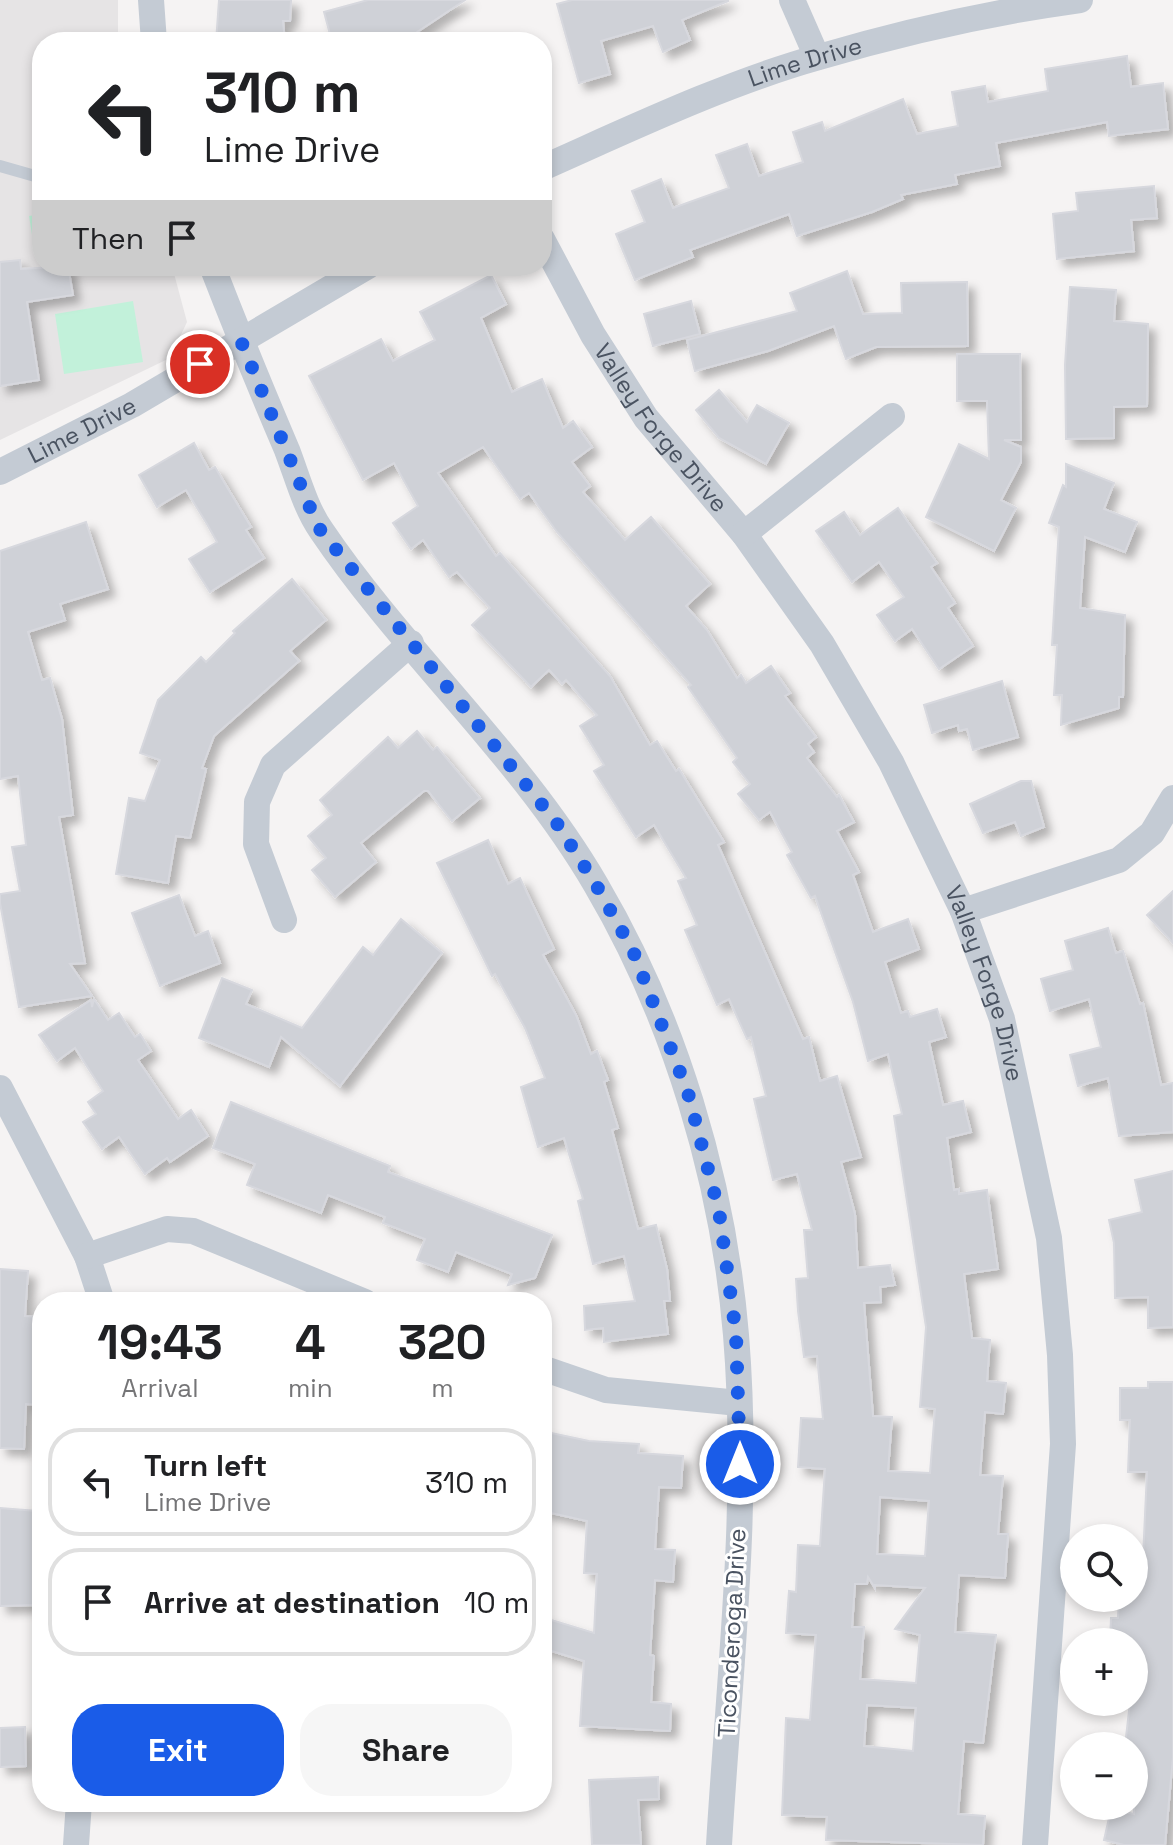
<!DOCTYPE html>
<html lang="en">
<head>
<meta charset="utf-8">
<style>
  :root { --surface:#fff; --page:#f6f6f6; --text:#202124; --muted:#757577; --line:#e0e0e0; --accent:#1a5ce8 }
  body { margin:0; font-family:"Space Grotesk",sans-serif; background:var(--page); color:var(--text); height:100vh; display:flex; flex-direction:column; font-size:30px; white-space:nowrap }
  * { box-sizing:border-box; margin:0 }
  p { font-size:26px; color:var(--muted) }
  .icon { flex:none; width:44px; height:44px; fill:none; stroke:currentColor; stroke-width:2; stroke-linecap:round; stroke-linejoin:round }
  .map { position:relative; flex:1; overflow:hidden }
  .side { position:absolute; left:32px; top:1292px; width:520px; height:520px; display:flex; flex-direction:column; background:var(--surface); border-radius:32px; box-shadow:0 4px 12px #0003 }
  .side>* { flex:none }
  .banner { position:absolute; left:32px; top:32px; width:520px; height:244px; border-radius:32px; box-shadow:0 4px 12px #0003; background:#fff; color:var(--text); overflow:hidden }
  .buttons { position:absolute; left:1060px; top:1524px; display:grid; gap:16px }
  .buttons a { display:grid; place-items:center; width:88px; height:88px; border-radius:50%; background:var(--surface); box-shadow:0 4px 12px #0003; font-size:40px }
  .pin { position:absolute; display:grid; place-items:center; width:68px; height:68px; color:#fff; margin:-34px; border:4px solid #fff; border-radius:50%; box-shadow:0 2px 8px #0007 }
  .me { position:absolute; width:88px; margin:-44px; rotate:0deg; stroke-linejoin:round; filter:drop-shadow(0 0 6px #0008) }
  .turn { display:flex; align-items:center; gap:28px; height:168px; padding:0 40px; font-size:36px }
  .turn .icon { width:104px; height:104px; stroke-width:2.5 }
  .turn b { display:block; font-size:56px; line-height:68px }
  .then { display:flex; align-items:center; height:76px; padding:0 40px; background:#0003; gap:16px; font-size:30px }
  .eta { display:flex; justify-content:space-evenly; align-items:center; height:136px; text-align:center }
  .eta b { font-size:48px; font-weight:700; line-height:56px }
  .cta { display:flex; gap:16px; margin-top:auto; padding:16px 40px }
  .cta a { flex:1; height:92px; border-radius:32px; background:var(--accent); color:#fff; font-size:32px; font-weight:700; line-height:92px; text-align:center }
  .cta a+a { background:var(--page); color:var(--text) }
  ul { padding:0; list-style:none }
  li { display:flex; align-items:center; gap:24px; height:108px; margin:0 16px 12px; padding:0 24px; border:4px solid var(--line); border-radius:32px }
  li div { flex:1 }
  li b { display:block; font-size:30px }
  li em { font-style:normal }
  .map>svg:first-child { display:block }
</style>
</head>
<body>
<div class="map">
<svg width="1173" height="1845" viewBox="0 0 1173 1845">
  <defs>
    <filter id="shadow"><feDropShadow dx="7" dy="7" stdDeviation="4" flood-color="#0004"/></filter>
  </defs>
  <rect width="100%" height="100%" fill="#f5f3f3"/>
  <polygon fill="#e6e4e5" points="0,0 118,0 118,42 42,42 42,266 172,266 187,322 170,358 0,440"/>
  <g fill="#c2f1da">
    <polygon points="42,214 42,245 34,247 29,216"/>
    <polygon points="133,301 143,362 64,374 55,314"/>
  </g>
  <g fill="#cfd1d7" stroke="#d7d8de" stroke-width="2" fill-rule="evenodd" filter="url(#shadow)">
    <polygon points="219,0 291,0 290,21 283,21 285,42 216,42"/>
    <polygon points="368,0 465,0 402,42 332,42 324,12"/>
    <polygon points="572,0 728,0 728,1 682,20 690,40 663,52 653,26 601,41 610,74 579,83 557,4"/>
    <polygon points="1127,56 1131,87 1163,83 1168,129 1109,136 1107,122 996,143 1000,166 955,175 957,184 901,195 903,199 872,212 797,236 789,214 690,250 693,257 635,280 616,234 645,222 632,191 661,179 673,208 729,188 716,155 747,144 759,176 803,162 793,132 822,122 825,131 903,99 917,134 958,126 952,92 985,86 988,102 1048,91 1045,69"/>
    <polygon points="1154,186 1157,218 1131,220 1134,251 1057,259 1053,214 1078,211 1076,193"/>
    <polygon points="20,260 21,269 68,266 73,295 27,302 39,380 0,386 0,262"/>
    <polygon points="847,271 863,314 902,313 901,283 967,282 968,346 876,347 846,359 834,326 768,351 695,371 687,340 797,311 790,293"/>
    <path d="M491 275 506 304 481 318 512 392 542 379 563 428 573 421 592 447 572 462 590 486 583 492 625 540 651 517 710 584 686 606 707 630 737 678 741 675 746 683 771 666 790 693 785 696 816 737 808 744 814 752 807 758 837 797 839 795 854 822 837 831 859 872 853 875 873 932 908 919 919 949 885 962 901 1013 908 1011 910 1017 937 1009 946 1037 929 1042 943 1105 963 1101 971 1132 947 1138 954 1190 959 1189V1194L987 1190 998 1269 964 1274 972 1338 990 1340 987 1381 1006 1383 1003 1414 985 1412 980 1475 1003 1476 998 1534H1008L1005 1578 959 1575 955 1632 996 1635 983 1743 964 1741 958 1814 985 1816 983 1845 826 1840 827 1817 782 1815 786 1718 810 1720 816 1635 786 1633 789 1591 796 1592 798 1545 820 1546 825 1469 798 1467 801 1418 823 1419 817 1356 804 1357 798 1311 796 1279 808 1278 804 1230H812L797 1174 773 1180 754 1099 766 1096 751 1037 747 1039 729 999 717 1005 703 972 685 930 697 925 678 881 686 878 654 825 636 837 594 771 604 765 580 726 597 715 566 680 562 684 549 670 531 687 472 625 490 608 457 572 449 577 423 540 411 549 393 523 418 506 394 463 363 480 309 376 381 339 393 361 435 340 420 312ZM483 447 520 499 529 493 557 532 691 685 688 687 737 758 733 762 750 784 738 794 759 820 770 812 792 852 787 855 811 898 815 896 853 1002 868 1061 888 1054 902 1114 894 1116 926 1327 920 1407 935 1409 930 1473 888 1471 892 1417 873 1416 864 1303 881 1302 880 1287 895 1285 890 1265 858 1268 855 1214 841 1162 861 1157 837 1076 820 1081 809 1037 803 1039 718 845 724 842 679 769 676 771 657 741 650 745 610 676 500 553 496 556 438 473ZM880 1497 929 1501 925 1556 877 1554ZM868 1577 875 1588V1585L925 1588 895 1629 920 1635 916 1683 860 1679 864 1627H852L855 1584H867ZM867 1705 916 1708 913 1751 864 1746Z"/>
    <polygon points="1070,287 1116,290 1114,321 1148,324 1147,406 1114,407 1114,438 1066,439 1065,365"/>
    <polygon points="691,301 700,334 653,346 644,314"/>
    <polygon points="957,354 1020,354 1021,440 1004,440 1021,447 1021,462 1001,500 1016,508 994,551 926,517 959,444 989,459 987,401 957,401"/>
    <polygon points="719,390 747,422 757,405 789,423 766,464 719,438 696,410"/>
    <polygon points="194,443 209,470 215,467 251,527 246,530 264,558 210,592 189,559 217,542 207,524 186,490 157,507 139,475"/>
    <polygon points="1066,464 1114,483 1104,509 1137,522 1125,552 1085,537 1080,608 1125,615 1123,697 1119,697 1119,708 1061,725 1062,695 1054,695 1057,645 1052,645 1059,527 1049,523 1063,485 1066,487"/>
    <polygon points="898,508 937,563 931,567 955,603 948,608 973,646 939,669 912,629 895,641 877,615 904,597 879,562 852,582 816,531 844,512 860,535"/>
    <polygon points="86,522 108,589 60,604 65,620 28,632 42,680 50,678 62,719 73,815 59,817 85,963 70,964 92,996 19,1007 0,903 0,894 20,891 12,847 26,845 18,776 0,779 0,551"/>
    <polygon points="292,579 326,620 290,651 299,661 214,736 202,768 206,769 190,838 176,836 168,883 116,874 129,798 145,801 160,760 140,753 158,700 201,657 206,662 235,633 233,631"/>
    <polygon points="1002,681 1018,737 973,750 967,729 959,731 958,725 932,733 924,705"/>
    <polygon points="417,731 433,750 437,747 480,798 452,821 428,791 424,791 361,843 376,862 335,897 312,870 326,858 308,836 332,815 320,800 388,737 398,748"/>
    <polygon points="1021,781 1031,781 1044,827 1021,836 1015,822 983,833 970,804"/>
    <polygon points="488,840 508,884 520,878 554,949 543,955 576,1015 591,1054 597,1051 608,1080 604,1082 618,1128 612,1130 638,1229 656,1225 667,1269 670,1301 664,1301 668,1334 604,1342 603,1328 585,1330 584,1306 635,1301 624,1256 593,1264 578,1201 583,1199 564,1138 538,1147 521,1087 545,1078 525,1028 495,974 492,976 437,863"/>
    <polygon points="1173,891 1173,943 1147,915"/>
    <polygon points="179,895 195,936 208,931 220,963 160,986 132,913"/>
    <polygon points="401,919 442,953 340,1086 281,1037 269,1067 199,1038 222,978 252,990 246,1004 302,1028 363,947 373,955"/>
    <polygon points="1108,928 1116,953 1123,951 1140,1004 1143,1003 1161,1085 1173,1083 1173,1132 1119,1136 1108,1078 1078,1086 1070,1055 1101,1047 1089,999 1050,1011 1041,979 1073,970 1065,941"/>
    <polygon points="94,999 108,1020 119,1013 135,1037 140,1034 151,1051 138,1060 178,1119 191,1110 208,1136 170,1162 167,1158 145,1174 119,1137 102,1149 83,1122 96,1114 88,1102 103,1091 75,1048 57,1061 39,1035 91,1000 92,1007"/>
    <polygon points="231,1102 390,1166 388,1172 552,1235 535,1278 508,1285 512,1274 456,1252 448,1272 417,1260 425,1239 383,1223 385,1217 328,1195 321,1213 247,1185 255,1164 213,1148"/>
    <polygon points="1173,1171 1173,1327 1148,1328 1148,1297 1115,1298 1114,1243 1109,1220 1142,1212 1135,1180"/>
    <polygon points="0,1269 28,1271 25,1316 42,1317 42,1405 26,1404 24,1449 0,1448"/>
    <polygon points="1148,1382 1173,1382 1173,1757 1165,1845 1124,1845 1104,1840 1111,1809 1134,1814 1134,1746 1125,1746 1130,1702 1134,1702 1134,1642 1110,1642 1111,1618 1118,1618 1119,1598 1134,1598 1134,1578 1142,1579 1147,1472 1128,1472 1130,1420 1120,1420 1120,1388 1148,1388"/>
    <polygon points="542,1431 589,1441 639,1444 638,1453 683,1456 681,1488 659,1487 655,1549 675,1550 673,1582 655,1580 650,1655 654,1656 651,1702 671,1704 670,1731 580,1726 584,1661 542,1648 542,1617 594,1633 597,1574 584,1573 587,1521 542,1511"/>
    <polygon points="0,1508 37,1511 34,1559 37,1605 0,1606"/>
    <polygon points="25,1727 26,1766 0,1767 0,1728"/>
    <polygon points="658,1777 659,1799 638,1800 641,1845 592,1845 589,1780"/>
  </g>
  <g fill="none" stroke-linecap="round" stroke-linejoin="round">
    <polyline stroke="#c4cbd4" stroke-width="12" points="0,166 42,178"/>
    <g stroke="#c4cbd4" stroke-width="26">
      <polyline points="151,0 154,42"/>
      <polyline points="792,0 817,57"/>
      <path id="s1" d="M542 168C630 129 726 83 819 57 904 32 993 12 1080 0"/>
      <path id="s2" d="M542 239 593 335 646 418 744 534 822 644 891 762 963 911 1002 1019 1049 1238 1060 1355 1063 1444 1035 1845"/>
      <path d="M212 266C236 328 261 389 287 450 297 476 305 507 321 530 404 653 521 756 596 885 675 1019 723 1180 736 1335 750 1504 729 1676 719 1845"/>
      <path id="s3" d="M0 472 132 405 368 266"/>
      <polyline points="744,534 892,416"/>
      <polyline points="963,911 1119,860 1152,833 1173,798"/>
      <polyline points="284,920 256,844 257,802 273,765 411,643"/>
      <polyline points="0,1088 87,1256 102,1302"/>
      <polyline points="87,1256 167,1229 193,1231 365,1302"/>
      <polyline points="542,1368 606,1390 739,1403"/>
      <polyline points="76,1845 79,1802"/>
    </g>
  </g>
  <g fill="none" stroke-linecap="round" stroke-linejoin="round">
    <polyline stroke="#1a5ce8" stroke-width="14" stroke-dasharray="0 25.2" points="200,364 241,341 318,527 556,822 595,883 633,951 688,1093 719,1211 736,1334 740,1464"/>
  </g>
  <g text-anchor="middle" stroke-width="6" stroke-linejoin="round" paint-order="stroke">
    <g font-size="24" fill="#4a5361" stroke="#fff">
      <text dy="8" stroke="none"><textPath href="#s1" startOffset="284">Lime Drive</textPath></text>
      <text dy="8" stroke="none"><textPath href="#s2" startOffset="224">Valley Forge Drive</textPath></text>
      <text dy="8" stroke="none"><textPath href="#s3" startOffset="92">Lime Drive</textPath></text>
      <text dy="8" stroke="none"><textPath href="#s2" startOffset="872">Valley Forge Drive</textPath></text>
      <text transform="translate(732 1633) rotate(-87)" y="8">Ticonderoga Drive</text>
    </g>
  </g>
</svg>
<div class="buttons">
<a><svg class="icon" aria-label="search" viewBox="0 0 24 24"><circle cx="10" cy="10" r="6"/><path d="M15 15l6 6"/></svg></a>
<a>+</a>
<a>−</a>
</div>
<div class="pin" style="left:200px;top:364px;background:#d93025"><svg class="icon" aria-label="arrive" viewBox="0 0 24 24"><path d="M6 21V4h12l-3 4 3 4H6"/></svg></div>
<svg class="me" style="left:740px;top:1464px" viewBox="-20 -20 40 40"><circle r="17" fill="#1a5ce8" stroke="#fff" stroke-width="3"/><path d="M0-11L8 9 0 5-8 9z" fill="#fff"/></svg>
<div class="banner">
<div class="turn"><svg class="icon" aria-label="left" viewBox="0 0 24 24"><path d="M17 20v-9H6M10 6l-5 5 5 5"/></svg><div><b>310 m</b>Lime Drive</div></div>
<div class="then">Then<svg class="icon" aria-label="arrive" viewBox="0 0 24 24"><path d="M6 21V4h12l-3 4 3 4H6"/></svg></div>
</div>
<section class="side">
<div class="eta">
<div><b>19:43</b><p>Arrival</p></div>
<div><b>4</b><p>min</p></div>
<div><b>320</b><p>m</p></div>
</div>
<ul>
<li><svg class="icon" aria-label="left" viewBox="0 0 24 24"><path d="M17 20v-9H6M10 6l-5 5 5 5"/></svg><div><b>Turn left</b><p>Lime Drive</p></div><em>310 m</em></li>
<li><svg class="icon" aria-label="arrive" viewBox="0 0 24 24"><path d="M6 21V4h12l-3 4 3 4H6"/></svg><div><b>Arrive at destination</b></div><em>10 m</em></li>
</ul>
<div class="cta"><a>Exit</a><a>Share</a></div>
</section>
</div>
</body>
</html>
